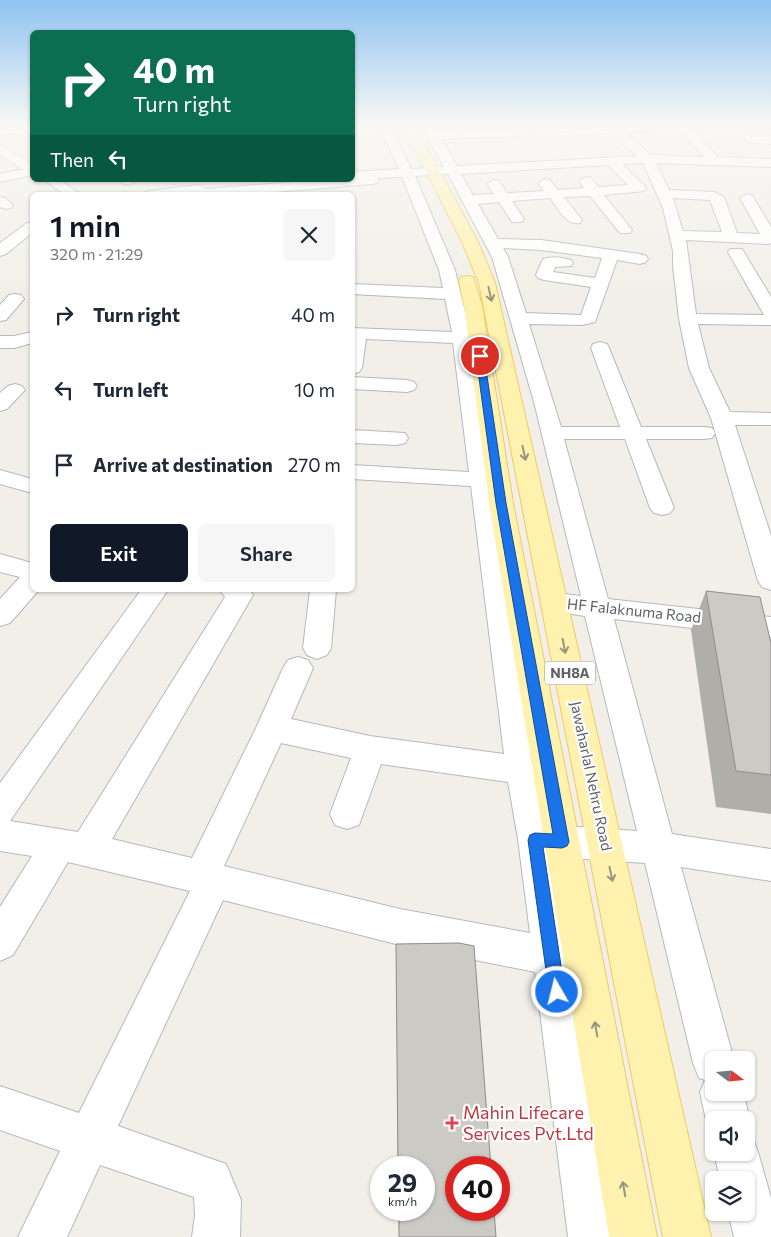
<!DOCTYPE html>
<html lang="en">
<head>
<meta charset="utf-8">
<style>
  :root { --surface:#fff; --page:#f6f6f7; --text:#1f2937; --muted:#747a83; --accent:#111827 }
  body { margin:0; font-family:Commissioner,sans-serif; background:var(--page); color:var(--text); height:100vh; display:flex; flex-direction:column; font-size:19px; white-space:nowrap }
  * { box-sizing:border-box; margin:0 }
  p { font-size:16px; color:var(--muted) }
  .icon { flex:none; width:28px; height:28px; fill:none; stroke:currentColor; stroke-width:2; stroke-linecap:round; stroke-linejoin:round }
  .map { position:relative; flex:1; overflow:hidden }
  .sheet { position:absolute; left:30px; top:192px; width:325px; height:400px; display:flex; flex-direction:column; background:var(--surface); border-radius:8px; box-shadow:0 1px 4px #0004 }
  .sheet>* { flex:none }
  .hud { position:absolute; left:30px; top:30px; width:325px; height:152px; border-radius:8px; box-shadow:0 1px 4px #0004; background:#0b6e4f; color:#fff; overflow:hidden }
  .needle { width:32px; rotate:106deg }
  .tools { position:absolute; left:705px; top:1051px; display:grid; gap:10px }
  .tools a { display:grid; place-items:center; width:50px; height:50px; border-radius:8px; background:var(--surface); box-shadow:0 1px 4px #0004; font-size:25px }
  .speed { position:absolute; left:370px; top:1156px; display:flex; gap:10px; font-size:25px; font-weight:700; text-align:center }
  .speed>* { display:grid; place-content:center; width:65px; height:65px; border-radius:50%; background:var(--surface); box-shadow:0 1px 4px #0004; line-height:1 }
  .speed small { font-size:12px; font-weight:400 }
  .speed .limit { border:8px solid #d22; background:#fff; color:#111 }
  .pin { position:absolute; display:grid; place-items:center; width:42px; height:42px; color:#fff; margin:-21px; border:2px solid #fff; border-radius:50%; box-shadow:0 1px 5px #0007 }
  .me { position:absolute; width:55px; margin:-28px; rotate:352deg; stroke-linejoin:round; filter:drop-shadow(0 0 4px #0008) }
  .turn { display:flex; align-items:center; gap:18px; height:105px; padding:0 20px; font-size:22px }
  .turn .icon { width:65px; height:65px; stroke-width:2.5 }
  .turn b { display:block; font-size:35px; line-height:42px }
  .then { display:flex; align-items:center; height:48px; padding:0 20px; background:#0003; gap:10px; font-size:19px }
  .round { display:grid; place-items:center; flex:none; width:52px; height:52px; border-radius:8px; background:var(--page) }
  .headline { display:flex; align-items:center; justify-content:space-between; height:85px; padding:0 20px }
  h1 { font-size:30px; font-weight:600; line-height:38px; color:var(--accent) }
  .primary-button { display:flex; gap:10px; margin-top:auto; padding:10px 20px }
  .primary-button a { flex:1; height:58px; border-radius:8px; background:var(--accent); color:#fff; font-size:20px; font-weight:600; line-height:58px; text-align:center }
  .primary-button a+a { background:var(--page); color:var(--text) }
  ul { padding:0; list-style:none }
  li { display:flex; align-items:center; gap:15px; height:75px; padding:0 20px }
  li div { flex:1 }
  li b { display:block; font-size:19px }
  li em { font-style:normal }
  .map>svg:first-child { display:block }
</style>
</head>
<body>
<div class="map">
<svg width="771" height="1237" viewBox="0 0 771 1237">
  <rect width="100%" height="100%" fill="#f1efe8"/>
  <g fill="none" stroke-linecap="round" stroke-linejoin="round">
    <defs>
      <g id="minor">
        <path d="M378 124H390L411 169 444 167 421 124H433L437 132 526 128 532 132 526 136 441 139 457 166 637 156 611 133 542 136 536 132 542 128 605 126 603 124H616L618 126H654L656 128 654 130 626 133 651 155 704 157 675 124H687L718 157 771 159V167L656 163 669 190 714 192 724 197 737 233 760 234 740 198 747 194 752 195 771 227V243L768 244 686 240 696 314 764 315 728 252 730 249H742L771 297V325L698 324 709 368 730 412 771 413V425H735L771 536V590L762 587 758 581 711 418 689 368 679 319 673 266V251L663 208 643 163 622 164 644 185 646 188 644 191 604 195 632 230 630 233H620L590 196 564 197 582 220 580 223C566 226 558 208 550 198L512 201 524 219 522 222H512L499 202 478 204 498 239 541 240 640 254 646 256 648 259 646 262 640 264 617 260 595 322 582 325 529 324 561 427H620L591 348 593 344 600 342 607 344 609 348 641 427H704L712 428 715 433 712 438 704 439H646L674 508 670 513 662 515 654 513 650 508 625 439H564L608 599 771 617V637L614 619 672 834 771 849V881L681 867 734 1060H714V1092H743L750 1120 746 1129V1120H714V1136L706 1120 700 1092 705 1080 699 1078 693 1063 645 863 555 857 567 934 582 939 587 953 582 967 573 970 616 1237H568L535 972 400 945 223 900 118 1126 226 1164 241 1200 240 1237H192L195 1215 194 1197 100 1165 67 1237H18L60 1151 0 1130V1086L79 1113 190 891 68 862 13 955 0 961V907L32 856 0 851V783L141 590H168L10 821 78 832 225 597 220 590H250L253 595 112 839 192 858 256 728 283 668 288 660 298 657 308 660 313 668 291 719 370 736 504 754 471 486 352 479V465L469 472 453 343 366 339 362 368 359 372 352 374V328L452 332 445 299 352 294V284L443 288 439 270 402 177 378 178 377 183 372 184 234 195H141L148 191 199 185 206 189 321 180H352V172L399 169ZM608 165 628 185 598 187 591 178 586 177 579 181 584 188 558 190 550 180 545 179 538 183 544 191 507 193 499 181 494 180 487 184 494 194 473 195 461 174ZM448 174 492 257 534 402 581 596 556 593 546 596 543 603 546 610 585 616 637 831 549 825 538 770 472 344 485 343 487 339 485 335 470 333 455 270 415 176ZM673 198 710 200 722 232 683 231ZM503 248 541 250 602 258 595 278 553 272 555 267 571 266 573 263 571 260C562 257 552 256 543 259L536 275 538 278 544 280 591 287 581 315 526 313 508 257ZM281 743 351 758 330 814 335 825 347 829 359 825 381 764 508 782 518 839 530 933 400 909 224 866Z"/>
        <polygon points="15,125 32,134 32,141 13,133 0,135 0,127"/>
        <polygon points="751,135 771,136 771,144 747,142 745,139 747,136"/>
        <polygon points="0,146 32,164 32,175 0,182 0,174 23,169 0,155"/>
        <polygon points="44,180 60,180 79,193 77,195 66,195"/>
        <polygon points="121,180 135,180 136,181 129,185 124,184"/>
        <polygon points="0,197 5,198 13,205 11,208 6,209 0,207"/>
        <polygon points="32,222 32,233 6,254 0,256 0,243 27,223"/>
        <polygon points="15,294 21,295 24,299 6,320 0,321 0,305 9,295"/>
        <polygon points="32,332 32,343 14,348 0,348 0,336 14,336"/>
        <polygon points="352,377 407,380 414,382 417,386 414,390 407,392 352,389"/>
        <polygon points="15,384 22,386 25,390 7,409 0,411 0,393 8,386"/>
        <polygon points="352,430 405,433 408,438 405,443 397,445 352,443"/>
        <polygon points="0,470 32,479 32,493 0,484"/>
        <polygon points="0,554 32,563 32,590 39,590 10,623 0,626 0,599 20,577 0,572"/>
        <polygon points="310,590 336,590 331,648 327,655 317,659 307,655 303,648"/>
        <polygon points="746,1134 752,1136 758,1152 771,1198 771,1237 734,1237 728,1212 746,1212 746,1180 720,1180 714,1152 746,1152"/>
      </g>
      <g id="major">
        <polygon points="402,124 414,124 478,242 495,283 711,1237 663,1237 479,283 462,242"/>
        <polygon points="467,276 473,277 482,305 513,503 657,1237 609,1237 489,503 464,305 459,281 461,277"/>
      </g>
    </defs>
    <use href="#minor" stroke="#b5b8bc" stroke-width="2"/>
    <use href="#major" stroke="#f2c960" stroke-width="2"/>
    <use href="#minor" fill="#fff" fill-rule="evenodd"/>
    <use href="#major" fill="#fff2af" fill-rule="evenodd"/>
  </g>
  <g fill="#afaea9">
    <polygon points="484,124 513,124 513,127 486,128"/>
    <polygon points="706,591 771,643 771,814 716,807 691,630"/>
    <polygon points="396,944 496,1237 399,1237 398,1210 424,1210 424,1168 398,1168"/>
  </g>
  <g fill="#cccac5" stroke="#8f8d8a">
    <polygon points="706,591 760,597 771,643 771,775 736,771"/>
    <polygon points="459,943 474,946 491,1168 456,1168 456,1210 494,1210 496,1237 399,1237 399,1210 424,1210 424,1168 398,1168 396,944"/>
  </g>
  <defs><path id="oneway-shaft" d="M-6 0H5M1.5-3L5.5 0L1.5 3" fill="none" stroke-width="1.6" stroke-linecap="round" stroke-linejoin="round" transform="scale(1.25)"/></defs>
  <g stroke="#979581">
    <use href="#oneway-shaft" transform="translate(490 294) rotate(78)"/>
    <use href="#oneway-shaft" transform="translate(524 453) rotate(78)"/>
    <use href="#oneway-shaft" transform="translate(564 646) rotate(79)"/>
    <use href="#oneway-shaft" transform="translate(611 874) rotate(78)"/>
    <use href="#oneway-shaft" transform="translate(596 1029) rotate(-100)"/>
    <use href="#oneway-shaft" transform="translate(624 1189) rotate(-100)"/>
  </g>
  <linearGradient id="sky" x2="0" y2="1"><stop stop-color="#8fc3f1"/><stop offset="0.42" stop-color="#f9f8f5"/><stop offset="1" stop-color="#f9f8f5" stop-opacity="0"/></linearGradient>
  <rect width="771" height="297" fill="url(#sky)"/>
  <polygon fill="#1a73e8" stroke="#114b97" points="480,353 484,356 506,503 569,842 567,846 562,848 543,847 565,992 563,998 557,1000 551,998 549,992 528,840 530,835 535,833 553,834 496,503 476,356"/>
  <path fill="#e0444e" stroke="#fff" stroke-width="2" d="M449.5 1115.5h5v5h5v5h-5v5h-5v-5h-5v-5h5z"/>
  <g text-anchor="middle" stroke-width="4.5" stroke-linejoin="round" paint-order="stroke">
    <rect fill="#fff" stroke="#8f9295" stroke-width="1" x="545" y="661.5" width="50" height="23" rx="4"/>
    <g font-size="14" font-weight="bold" fill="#5f6368">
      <text x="570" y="678">NH8A</text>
    </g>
    <g font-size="15" fill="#5f6368" stroke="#fff">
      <text transform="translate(634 611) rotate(6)" y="5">HF Falaknuma Road</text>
      <text transform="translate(591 776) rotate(78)" y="5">Jawaharlal Nehru Road</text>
    </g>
    <g font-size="18" fill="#be3a42" stroke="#fff" text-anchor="start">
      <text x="463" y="1119">Mahin Lifecare<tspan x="463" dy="21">Services Pvt.Ltd</tspan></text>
    </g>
  </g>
</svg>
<div class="tools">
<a><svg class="needle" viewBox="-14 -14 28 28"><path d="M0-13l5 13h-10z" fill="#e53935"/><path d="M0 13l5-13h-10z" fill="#747a83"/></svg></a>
<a><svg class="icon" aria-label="sound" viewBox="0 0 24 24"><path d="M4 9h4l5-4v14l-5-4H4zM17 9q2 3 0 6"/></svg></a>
<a><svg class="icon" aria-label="layers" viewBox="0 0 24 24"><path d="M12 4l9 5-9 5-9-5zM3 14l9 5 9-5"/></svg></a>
</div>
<div class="speed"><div>29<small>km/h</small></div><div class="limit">40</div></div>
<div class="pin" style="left:480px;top:356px;background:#d93025"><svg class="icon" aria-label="arrive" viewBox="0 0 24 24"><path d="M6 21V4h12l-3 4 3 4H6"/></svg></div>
<svg class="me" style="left:557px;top:992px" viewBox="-20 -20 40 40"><circle r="17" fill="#1a73e8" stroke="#fff" stroke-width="3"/><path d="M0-11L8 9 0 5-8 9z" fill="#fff"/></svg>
<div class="hud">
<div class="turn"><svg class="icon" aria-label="right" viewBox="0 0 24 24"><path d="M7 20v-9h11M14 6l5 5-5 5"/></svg><div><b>40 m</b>Turn right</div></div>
<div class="then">Then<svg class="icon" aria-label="left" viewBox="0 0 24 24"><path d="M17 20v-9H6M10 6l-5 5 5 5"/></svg></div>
</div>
<section class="sheet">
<div class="headline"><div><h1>1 min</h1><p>320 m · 21:29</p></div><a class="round"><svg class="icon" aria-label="close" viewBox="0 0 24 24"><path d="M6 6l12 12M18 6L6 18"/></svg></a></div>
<ul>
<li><svg class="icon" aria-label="right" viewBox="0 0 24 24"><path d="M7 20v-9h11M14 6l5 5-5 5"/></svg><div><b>Turn right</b></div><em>40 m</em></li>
<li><svg class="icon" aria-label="left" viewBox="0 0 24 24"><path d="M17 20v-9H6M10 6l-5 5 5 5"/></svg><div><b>Turn left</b></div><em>10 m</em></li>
<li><svg class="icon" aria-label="arrive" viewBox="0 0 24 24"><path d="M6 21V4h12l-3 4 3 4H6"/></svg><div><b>Arrive at destination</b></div><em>270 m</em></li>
</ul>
<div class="primary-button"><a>Exit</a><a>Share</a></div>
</section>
</div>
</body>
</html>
